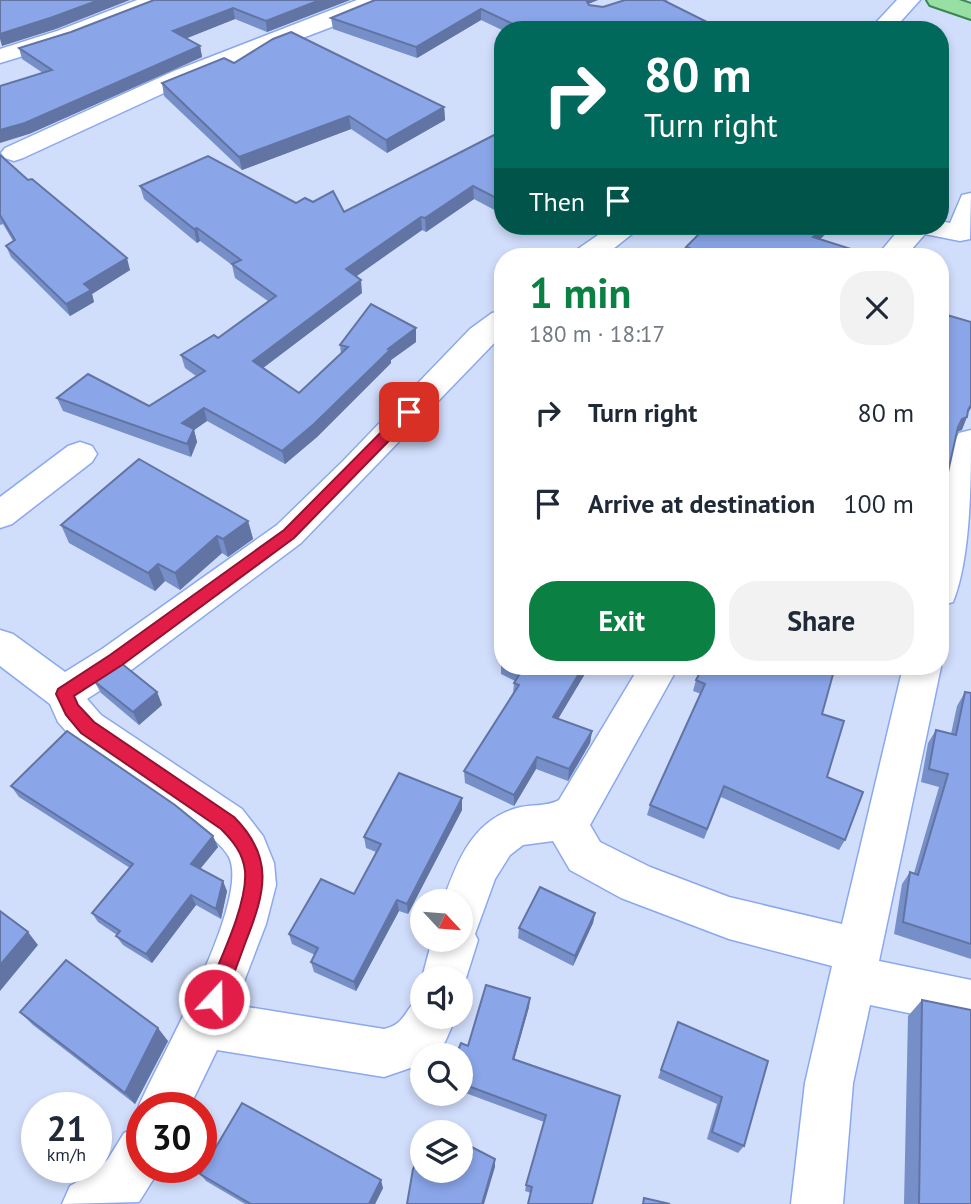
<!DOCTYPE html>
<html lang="en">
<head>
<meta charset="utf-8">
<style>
  :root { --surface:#fff; --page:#f2f2f3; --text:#1f2937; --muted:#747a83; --accent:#0b8043 }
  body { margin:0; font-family:"PT Sans",sans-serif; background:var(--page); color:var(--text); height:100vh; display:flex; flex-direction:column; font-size:26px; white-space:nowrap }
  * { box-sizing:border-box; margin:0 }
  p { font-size:23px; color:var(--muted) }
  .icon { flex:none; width:38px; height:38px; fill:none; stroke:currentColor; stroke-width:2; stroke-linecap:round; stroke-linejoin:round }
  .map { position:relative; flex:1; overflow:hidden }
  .panel { position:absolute; left:494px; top:248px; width:455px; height:427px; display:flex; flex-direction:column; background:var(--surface); border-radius:28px; box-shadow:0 4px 10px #0003 }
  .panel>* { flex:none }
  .guide { position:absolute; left:494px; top:21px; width:455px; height:214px; border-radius:28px; box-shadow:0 4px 10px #0003; background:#00695c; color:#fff; overflow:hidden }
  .needle { width:46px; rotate:116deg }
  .controls { position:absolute; left:410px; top:889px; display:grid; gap:14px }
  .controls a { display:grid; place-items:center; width:63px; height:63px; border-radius:50%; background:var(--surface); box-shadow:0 4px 10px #0003; font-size:35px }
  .speed { position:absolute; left:21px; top:1092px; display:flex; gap:14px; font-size:35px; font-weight:700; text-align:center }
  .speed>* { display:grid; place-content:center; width:91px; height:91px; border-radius:50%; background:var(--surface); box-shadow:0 4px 10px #0003; line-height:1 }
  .speed small { font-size:18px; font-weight:400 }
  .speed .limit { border:10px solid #d22; background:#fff; color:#111 }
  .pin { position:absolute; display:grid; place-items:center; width:60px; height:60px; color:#fff; margin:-30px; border-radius:14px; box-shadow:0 4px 10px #0006 }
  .me { position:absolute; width:77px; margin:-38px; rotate:21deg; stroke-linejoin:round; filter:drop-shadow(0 0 5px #0008) }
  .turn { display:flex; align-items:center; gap:24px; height:147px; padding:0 35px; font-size:32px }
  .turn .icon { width:91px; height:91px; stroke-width:2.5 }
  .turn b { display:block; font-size:49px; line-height:60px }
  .then { display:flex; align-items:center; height:66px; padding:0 35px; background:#0003; gap:14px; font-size:26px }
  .round { display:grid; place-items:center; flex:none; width:74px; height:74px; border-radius:28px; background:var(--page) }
  .summary { display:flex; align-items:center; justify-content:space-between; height:119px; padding:0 35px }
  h1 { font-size:42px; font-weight:700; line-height:52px; color:var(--accent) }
  .primary-button { display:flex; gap:14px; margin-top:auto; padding:14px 35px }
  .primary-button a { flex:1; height:80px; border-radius:28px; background:var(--accent); color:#fff; font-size:28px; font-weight:700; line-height:80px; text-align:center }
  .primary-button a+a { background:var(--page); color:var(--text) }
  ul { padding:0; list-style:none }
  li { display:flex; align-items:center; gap:21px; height:91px; padding:0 35px }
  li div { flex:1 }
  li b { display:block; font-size:26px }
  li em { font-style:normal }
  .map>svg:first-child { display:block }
</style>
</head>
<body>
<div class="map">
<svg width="971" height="1204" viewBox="0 0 971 1204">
  <rect width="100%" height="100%" fill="#d0ddfb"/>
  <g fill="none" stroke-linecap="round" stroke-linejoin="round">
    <defs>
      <g id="minor">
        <polygon points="137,0 167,0 164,5 73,41 0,63 0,49 57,31"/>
        <polygon points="357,0 386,0 383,5 355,18 190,81 23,158 14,161 5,158 1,153 5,148 174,71"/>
        <polygon points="897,0 920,0 893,30 869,30"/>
        <polygon points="971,193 970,239 960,241 925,234 905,257 876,257 902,226 940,226 940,221 950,223 962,195"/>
        <polygon points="611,226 642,226 603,257 571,257 575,251"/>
        <path d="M502 311V335L301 543 130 671 87 699 101 715 242 809 263 836 274 863 276 885 266 924 235 1005 384 1029C408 1024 405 1004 422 998V1017H456L445 1042 435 1055H422V1064L384 1077 217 1050 189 1108H142V1117L138 1108C158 1060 251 902 229 857 216 830 103 760 73 739L58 722 50 704 0 666V630L13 634 65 672 102 649 277 525 343 461 470 329 492 313Z"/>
        <path d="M971 430C971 480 971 557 953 602L940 606V509L955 441 959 433Z"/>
        <polygon points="80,442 92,446 97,454 92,462 12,524 0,528 0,497 68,446"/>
        <path d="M940 664 941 667 879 961 971 980V1026L870 1005 853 1083 843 1204H791L805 1083 832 966 729 939 621 898 570 870 553 841 523 845 510 855 495 879 475 934 478 940 461 994 460 978H422L432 940H460V901H443C457 861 473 820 517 808 530 804 547 807 559 800L639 667H678L590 825 600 842 650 867 729 897 842 924 903 667H940Z"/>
        <polygon points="142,1126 142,1167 161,1167 139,1202 62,1204 70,1186 96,1171 108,1159 124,1133"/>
      </g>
      <polygon id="primary" points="927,0 959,0 971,4 971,19 930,5"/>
    </defs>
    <use href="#minor" stroke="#8ba8ef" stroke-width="3"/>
    <use href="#primary" stroke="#388850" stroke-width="4"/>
    <use href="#minor" fill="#fff" fill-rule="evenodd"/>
    <use href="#primary" fill="#98dfa3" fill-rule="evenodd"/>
  </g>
  <g fill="#778fc8">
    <polygon points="154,0 350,0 267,32 235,19 186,38 200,46 202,57 29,134 43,73 22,59 19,48 71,32"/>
    <polygon points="598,0 588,4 589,5 603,7 625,0 669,0 665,1 713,25 712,30 502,30 481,20 417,58 333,29 331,18"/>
    <polygon points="234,63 444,107 445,120 387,153 351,129 242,170 164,96 162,83"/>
    <polygon points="502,131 500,213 474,199 426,232 422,230 356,276 362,293 263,368 299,393 341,354 340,345 416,328 416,342 391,360 391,363 317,437 285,464 207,421 194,430 197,442 191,457 63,411 57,398 149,406 196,376 185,368 181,355 218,338 268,301 235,278 232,265 200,241 197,243 144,199 140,186 296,203 313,202 344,212"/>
    <polygon points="0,155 130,270 92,294 94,302 70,316 11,257 6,246 13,241 3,224 0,225"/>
    <polygon points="820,239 876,257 684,257 686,247"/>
    <polygon points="248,521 253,539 228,557 222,553 180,590 165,581 155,591 69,543 61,525"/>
    <polygon points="502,660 502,667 589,667 558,719 592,731 590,743 568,781 536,769 514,806 465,783 464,771 513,694 514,683 515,681 501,674 501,662"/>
    <polygon points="592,667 617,667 612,675"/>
    <polygon points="852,667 874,667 871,673"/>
    <polygon points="696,680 822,714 827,777 845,840 839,850 721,797 704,839 647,815 650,805 701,694 693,691"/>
    <polygon points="94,681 157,692 162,705 139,725 101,693"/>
    <polygon points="965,692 971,693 971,959 894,934 902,884 910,872 914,873 939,787 921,782 928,743 936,730 951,734 957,706"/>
    <polygon points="11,786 218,847 200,869 227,891 221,919 196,905 152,963 123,945 116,936 117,935 98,922 92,913 130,868 19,797"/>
    <polygon points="462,798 462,810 408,914 399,911 356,991 314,972 311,962 315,955 292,944 289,934 354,894 376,852 366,848 364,837"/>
    <polygon points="595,913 593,923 573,966 518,938 519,928"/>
    <polygon points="922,1000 971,1204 904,1204 908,1016"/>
    <polygon points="529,1007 514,1060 620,1096 531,1193 525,1191 526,1185 544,1122 460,1091 460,1055 468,1046"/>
    <polygon points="20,1012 168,1041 135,1104 33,1025"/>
    <polygon points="678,1022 768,1061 744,1146 738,1153 707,1139 717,1104 658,1078"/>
    <polygon points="200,1174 383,1188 375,1204 245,1204 206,1181"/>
  </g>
  <g fill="#6174a3">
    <polygon points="99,0 130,0 56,29 2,46 0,39 0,34"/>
    <polygon points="320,0 350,0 267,32 266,21"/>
    <polygon points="586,0 598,0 588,4"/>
    <polygon points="233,8 235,19 175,43 173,31"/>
    <polygon points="481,9 481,20 417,58 416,47"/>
    <polygon points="713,25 712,30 703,30"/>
    <polygon points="200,46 202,57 29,134 0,143 0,130"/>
    <polygon points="444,107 445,120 387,153 386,140"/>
    <polygon points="349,116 351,129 242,170 239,157"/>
    <polygon points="473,186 474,199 426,232 425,218"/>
    <polygon points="502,199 502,212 500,213 500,200"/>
    <polygon points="421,217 422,230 347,283 346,269"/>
    <polygon points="824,226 834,226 809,250 813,237"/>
    <polygon points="197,228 200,241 197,243 194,229"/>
    <polygon points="127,258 130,270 92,294 94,302 70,316 66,304 84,284"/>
    <polygon points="361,280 362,293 255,374 253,361"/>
    <polygon points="416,328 416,342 391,360 391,363 317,437 285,464 282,451 388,349"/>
    <polygon points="971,405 971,408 965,418 967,417 962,430 957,432 962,419"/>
    <polygon points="204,408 207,421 194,430 197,442 191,457 182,423"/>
    <polygon points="248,521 253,539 228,557 223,539"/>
    <polygon points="217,536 222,553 180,590 175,573"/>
    <polygon points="158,564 165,581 155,591 148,573"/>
    <polygon points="583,667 589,667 552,729 553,717"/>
    <polygon points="157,692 162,705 139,725 133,712"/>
    <polygon points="592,731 590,743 568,781 569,769"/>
    <polygon points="537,757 536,769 514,806 514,795"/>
    <polygon points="462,798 462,810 408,914 407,904"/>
    <polygon points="213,836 218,847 196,874 191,864"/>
    <polygon points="223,881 227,891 221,919 216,909"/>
    <polygon points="191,895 196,905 152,963 146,954"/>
    <polygon points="397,900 399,911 356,991 354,982"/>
    <polygon points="595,913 593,923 573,966 575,956"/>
    <polygon points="28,932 38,945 0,991 0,965"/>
    <polygon points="530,998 529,1007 512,1067 513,1059"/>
    <polygon points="158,1028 168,1041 135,1104 125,1093"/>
    <polygon points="495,1159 495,1167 484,1204 482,1204"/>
    <polygon points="381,1180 383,1188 375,1204 369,1204"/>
  </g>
  <g fill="#8aa6e9" stroke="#6174a3" stroke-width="2">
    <polygon points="0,0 99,0 53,17 0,34"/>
    <polygon points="154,0 320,0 266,21 233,8 173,31 200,46 25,123 0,130 0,86 52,70 19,48 71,32"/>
    <polygon points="375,0 586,0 589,5 603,7 625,0 663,0 713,25 703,30 526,30 481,9 416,47 331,18"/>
    <polygon points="291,32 444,107 386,140 349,116 239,157 162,83 224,58 234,63 273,39"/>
    <polygon points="502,131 502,199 500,200 473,186 425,218 421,217 346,269 361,280 253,361 299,393 348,347 340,345 371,304 416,328 388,349 390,350 314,424 282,451 204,408 182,423 194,429 187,444 57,398 88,374 149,406 205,371 181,355 214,335 218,338 276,296 232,264 241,260 197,228 194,229 140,186 208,156 296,203 305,198 313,202 333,191 344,212"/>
    <polygon points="0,155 28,180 32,179 127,258 84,284 91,290 66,304 6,246 15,240 0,215"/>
    <polygon points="707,226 824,226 813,237 876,257 713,257 686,247"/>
    <polygon points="940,313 971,322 971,405 968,410 967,417 962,419 958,427 942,499 940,498"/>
    <polygon points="139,459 248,521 223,539 217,536 175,573 158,564 148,573 61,525"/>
    <polygon points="121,663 157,692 133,712 94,681"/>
    <polygon points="513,667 583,667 553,717 592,731 569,769 537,757 514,795 464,771 519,685 514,683 522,670"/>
    <polygon points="703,667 835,667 822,714 844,721 827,777 863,792 845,840 724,786 707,829 650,805 705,684 696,680"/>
    <polygon points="965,692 971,693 971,944 903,922 910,872 918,875 948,774 929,769 936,730 956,735"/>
    <polygon points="67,731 175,805 213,836 191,864 223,881 216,909 191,895 146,954 116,936 120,931 92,913 133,864 11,786"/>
    <polygon points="399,773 462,798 407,904 397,900 354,982 311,962 318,948 289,934 321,879 354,894 381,844 364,837"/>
    <polygon points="540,887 595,913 575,956 519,928"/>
    <polygon points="0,911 28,932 0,965"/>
    <polygon points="66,960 158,1028 125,1093 20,1012"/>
    <polygon points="486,985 530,998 513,1059 620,1096 592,1204 528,1204 532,1187 526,1185 546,1115 460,1083 460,1055 456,1055 461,1043 468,1046"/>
    <polygon points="922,1000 971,1010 971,1204 919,1204"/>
    <polygon points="678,1022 768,1061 744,1146 712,1132 722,1097 661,1070"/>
    <polygon points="242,1103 381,1180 369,1204 251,1204 200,1174"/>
    <polygon points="433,1127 443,1132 430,1132"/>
    <polygon points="460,1141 495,1159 482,1204 407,1204 413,1169 422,1151 422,1171 460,1171"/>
    <polygon points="644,1198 670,1204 643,1204"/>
  </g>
  <path fill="#e11d48" stroke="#92132f" stroke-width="2" d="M409 407 416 412 414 415 294 538 122 665 74 696 78 705 94 722 234 817C275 858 265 892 246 941 238 963 230 985 221 1006L214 1009 207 1006 204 999C217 966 248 905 245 871 243 853 233 841 221 829L81 733 66 715 56 694 58 689 110 655 284 530 404 409Z"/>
</svg>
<div class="controls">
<a><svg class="needle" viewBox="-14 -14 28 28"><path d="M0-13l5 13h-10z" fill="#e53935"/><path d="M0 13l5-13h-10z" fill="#747a83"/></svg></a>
<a><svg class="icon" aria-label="sound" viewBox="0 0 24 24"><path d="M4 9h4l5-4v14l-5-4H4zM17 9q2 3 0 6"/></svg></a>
<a><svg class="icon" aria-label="search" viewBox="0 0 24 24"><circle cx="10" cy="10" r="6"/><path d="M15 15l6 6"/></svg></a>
<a><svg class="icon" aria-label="layers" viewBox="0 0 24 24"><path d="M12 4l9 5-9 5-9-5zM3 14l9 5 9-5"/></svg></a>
</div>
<div class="speed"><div>21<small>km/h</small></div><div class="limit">30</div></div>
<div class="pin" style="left:409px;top:412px;background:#d93025"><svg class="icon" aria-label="arrive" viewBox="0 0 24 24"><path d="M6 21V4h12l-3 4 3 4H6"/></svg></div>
<svg class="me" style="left:214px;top:999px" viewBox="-20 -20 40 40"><circle r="17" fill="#e11d48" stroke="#fff" stroke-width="3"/><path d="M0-11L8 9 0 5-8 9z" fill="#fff"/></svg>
<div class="guide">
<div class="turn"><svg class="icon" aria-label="right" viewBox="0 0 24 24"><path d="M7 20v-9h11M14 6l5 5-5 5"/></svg><div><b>80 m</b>Turn right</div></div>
<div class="then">Then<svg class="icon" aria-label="arrive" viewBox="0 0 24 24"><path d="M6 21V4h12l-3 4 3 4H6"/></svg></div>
</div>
<section class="panel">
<div class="summary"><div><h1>1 min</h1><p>180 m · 18:17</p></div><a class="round"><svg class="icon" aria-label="close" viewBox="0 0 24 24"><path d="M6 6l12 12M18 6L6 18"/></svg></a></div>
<ul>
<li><svg class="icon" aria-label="right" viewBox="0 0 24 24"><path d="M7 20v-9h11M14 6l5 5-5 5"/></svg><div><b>Turn right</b></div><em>80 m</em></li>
<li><svg class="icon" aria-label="arrive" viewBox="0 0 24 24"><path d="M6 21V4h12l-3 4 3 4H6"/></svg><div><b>Arrive at destination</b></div><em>100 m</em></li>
</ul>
<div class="primary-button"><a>Exit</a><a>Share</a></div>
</section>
</div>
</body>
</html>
